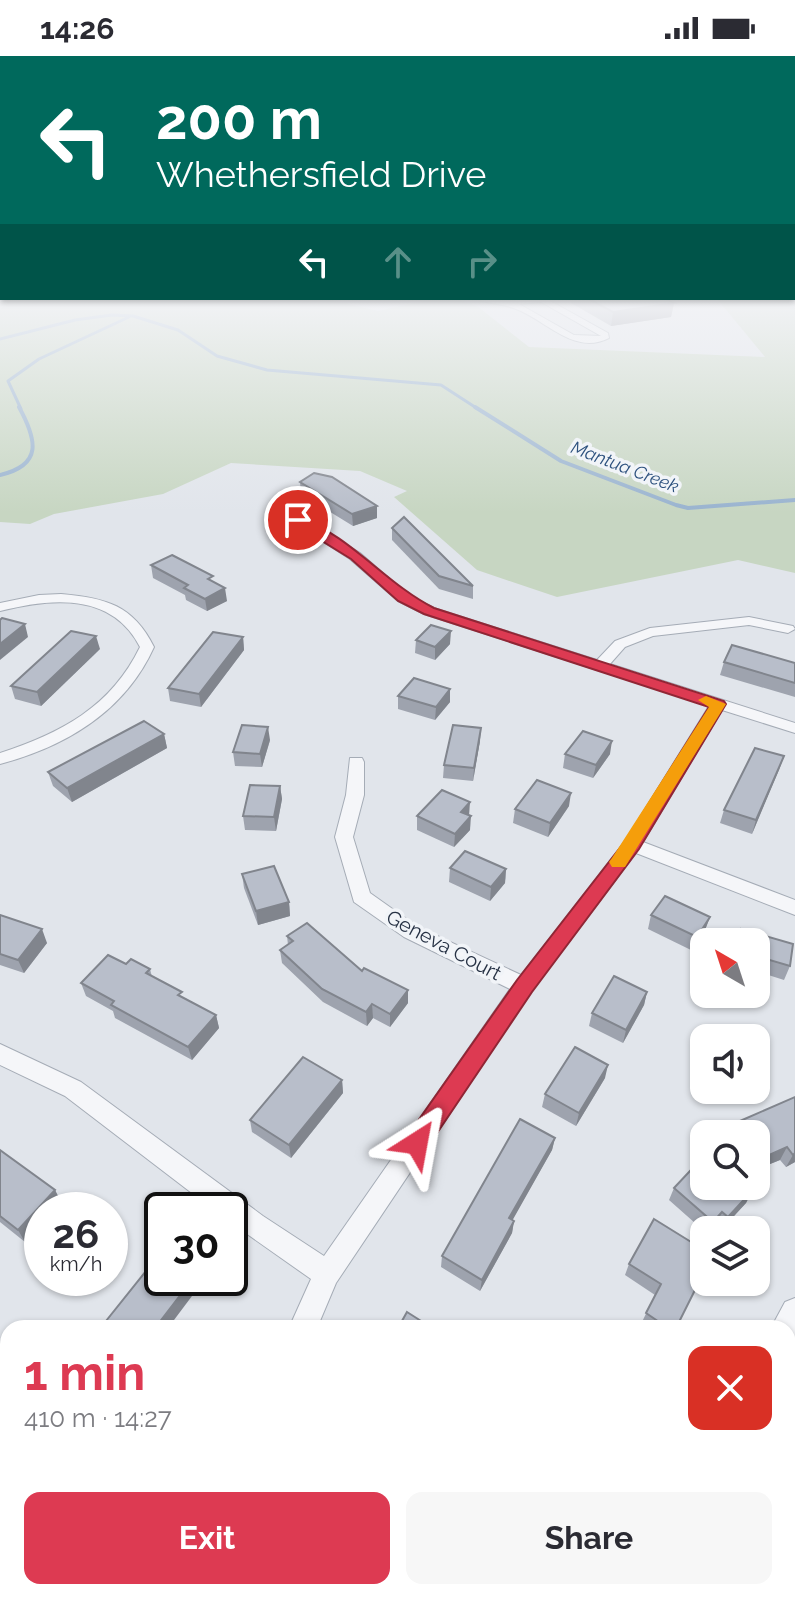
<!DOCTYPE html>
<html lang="en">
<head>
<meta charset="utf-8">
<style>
  :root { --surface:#fff; --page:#f7f7f7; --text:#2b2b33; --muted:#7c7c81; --accent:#dd3a52 }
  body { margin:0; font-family:Raleway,sans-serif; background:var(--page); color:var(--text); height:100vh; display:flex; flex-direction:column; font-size:30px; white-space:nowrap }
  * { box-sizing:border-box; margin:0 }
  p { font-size:26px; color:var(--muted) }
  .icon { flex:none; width:44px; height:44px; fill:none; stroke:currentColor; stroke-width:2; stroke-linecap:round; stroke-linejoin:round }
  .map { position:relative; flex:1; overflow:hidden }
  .panel { position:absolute; left:0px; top:1264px; width:796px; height:280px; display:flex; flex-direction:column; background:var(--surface); border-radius:24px 24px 0 0; box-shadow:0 2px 6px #0004 }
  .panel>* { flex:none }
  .banner { position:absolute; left:0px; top:0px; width:796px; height:244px; box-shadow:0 2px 6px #0004; background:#00695c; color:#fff; overflow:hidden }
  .needle { width:52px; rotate:321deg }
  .buttons { position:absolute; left:690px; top:872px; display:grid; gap:16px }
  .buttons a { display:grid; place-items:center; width:80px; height:80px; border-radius:16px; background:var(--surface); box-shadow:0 2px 6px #0004; font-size:40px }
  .speed { position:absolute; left:24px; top:1136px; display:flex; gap:16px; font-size:40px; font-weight:700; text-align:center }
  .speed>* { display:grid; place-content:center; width:104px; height:104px; border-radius:50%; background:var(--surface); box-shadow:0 2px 6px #0004; line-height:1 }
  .speed small { font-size:20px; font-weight:400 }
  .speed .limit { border:4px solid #111; border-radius:12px; background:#fff; color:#111 }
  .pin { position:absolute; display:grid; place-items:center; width:68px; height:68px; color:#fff; margin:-34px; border:4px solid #fff; border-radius:50%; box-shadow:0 2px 8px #0007 }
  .me { position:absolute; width:88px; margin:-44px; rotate:34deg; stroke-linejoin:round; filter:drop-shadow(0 0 6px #0008) }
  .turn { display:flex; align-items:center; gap:28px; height:168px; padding:0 24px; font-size:36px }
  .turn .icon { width:104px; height:104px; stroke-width:2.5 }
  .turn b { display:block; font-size:56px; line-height:68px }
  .lanes { display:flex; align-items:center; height:76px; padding:0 24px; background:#0003; justify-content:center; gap:40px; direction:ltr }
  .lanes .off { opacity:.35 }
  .round { display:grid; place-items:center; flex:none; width:84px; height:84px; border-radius:16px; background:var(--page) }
  .overview { display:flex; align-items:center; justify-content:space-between; height:136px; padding:0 24px }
  h1 { font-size:48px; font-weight:700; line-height:60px; color:var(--accent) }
  .action { display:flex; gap:16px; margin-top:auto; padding:16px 24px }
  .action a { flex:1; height:92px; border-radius:16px; background:var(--accent); color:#fff; font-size:32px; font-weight:700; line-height:92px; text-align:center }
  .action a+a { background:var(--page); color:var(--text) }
  .status { display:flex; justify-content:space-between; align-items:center; height:56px; padding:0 40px; background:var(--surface); direction:ltr }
  .status svg { height:22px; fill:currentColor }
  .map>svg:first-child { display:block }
</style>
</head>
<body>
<div class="status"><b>14:26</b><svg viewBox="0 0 49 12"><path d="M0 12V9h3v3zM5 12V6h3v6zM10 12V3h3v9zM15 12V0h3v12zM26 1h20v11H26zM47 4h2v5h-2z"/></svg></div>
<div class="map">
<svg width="795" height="1544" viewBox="0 0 795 1544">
  <rect width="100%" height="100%" fill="#e1e5eb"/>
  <polygon fill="#c7d6c2" points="0,241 322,242 378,255 437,242 453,242 477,250 529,291 765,301 718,244 709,242 795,241 795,517 738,504 557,541 477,514 394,441 407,435 360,415 231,407 163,438 54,458 30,468 0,466"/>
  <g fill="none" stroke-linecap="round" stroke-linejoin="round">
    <g stroke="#99b3cf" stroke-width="3">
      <polyline points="0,283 75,264 112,259 133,260 178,274 217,300 267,314 441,329 478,353"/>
      <polyline points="21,353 8,325 39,303 129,261"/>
    </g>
    <g stroke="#99b3cf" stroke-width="4">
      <polyline points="475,351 561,405 676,449 688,452 795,444"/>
      <path d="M0 419C43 409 37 384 19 351"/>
    </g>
    <defs>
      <g id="street">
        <path d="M473 242 504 245 545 242 608 277 609 282C574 300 546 264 516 253 502 247 486 248 473 242ZM541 246 601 280 574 279 519 248Z"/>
        <polygon points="294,461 302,461 360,497 408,539 434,552 597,604 615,585 650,572 749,561 793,570 795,573 788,577 749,569 653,580 625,591 610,608 795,667 795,677 722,654 643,786 795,844 795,859 636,797 531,936 336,1227 317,1272 289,1272 311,1223 230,1166 230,1154 214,1154 65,1040 0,1009 0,988 81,1026 263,1160 324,1200 510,933 404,881 354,846 335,781 346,739 350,702 362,702 364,706 364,739 353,781 370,837 418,871 521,919 626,784 709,650 424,558 398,545 350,503 294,467"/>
        <path d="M61 538C106 542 133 549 154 591 125 655 67 690 0 708V697C61 677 111 651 140 591 112 536 51 542 0 555V547L39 539Z"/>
        <polygon points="795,1242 795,1281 788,1285 788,1272 771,1272 785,1246"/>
        <polygon points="234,1536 266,1536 267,1544 235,1544"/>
        <polygon points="701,1536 733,1536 732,1544 700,1544"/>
      </g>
    </defs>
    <use href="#street" stroke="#a5acb6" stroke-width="2"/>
    <use href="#street" fill="#f5f6f9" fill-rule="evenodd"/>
  </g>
  <g fill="#9ea3ae">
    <polygon points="572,242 663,242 674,247 671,261 611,270 571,247"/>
    <polygon points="300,426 377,462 353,470 301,438"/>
    <polygon points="392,472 473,530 473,543 439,533 392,484"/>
    <polygon points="151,509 227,545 207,555 186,544 185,539 153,522"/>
    <polygon points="243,581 244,594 201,651 170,645 168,632"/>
    <polygon points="416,584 450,588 435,604 415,597"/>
    <polygon points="100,593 41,650 15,643 11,630"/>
    <polygon points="724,606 795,607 795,641 720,619"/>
    <polygon points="398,640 450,646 435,664 398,653"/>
    <polygon points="164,678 167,692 72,746 53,730 48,716"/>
    <polygon points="270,684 262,711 235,710 233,696"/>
    <polygon points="480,685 473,725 443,722 444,709"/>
    <polygon points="565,698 610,698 593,722 563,712"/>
    <polygon points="784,700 752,778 720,767 724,754"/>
    <polygon points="280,730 282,743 276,775 245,774 243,760"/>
    <polygon points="569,750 548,781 513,767 515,753"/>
    <polygon points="469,759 470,774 454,791 417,774 417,760"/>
    <polygon points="450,812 506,813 505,827 490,845 449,826"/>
    <polygon points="242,818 289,846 290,860 258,869 244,832"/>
    <polygon points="0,859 47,887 24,917 0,909"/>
    <polygon points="651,859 710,861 705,874 693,895 648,873"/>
    <polygon points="741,873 790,910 784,924 756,915 756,886 736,886"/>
    <polygon points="287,880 362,915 408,934 408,947 390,971 373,962 367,970 323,946 282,907 280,894 288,889"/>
    <polygon points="126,908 150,913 152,921 183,942 216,959 219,972 192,1004 115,962 113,955 86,940 81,927"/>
    <polygon points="647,936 644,949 623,987 589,970 592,957"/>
    <polygon points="605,1022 576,1070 542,1051 545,1038"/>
    <polygon points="342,1024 343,1037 291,1102 252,1076 250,1064"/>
    <polygon points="795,1041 795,1106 786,1111 780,1104 760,1112 756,1107 756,1078 734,1078 740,1065"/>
    <polygon points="555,1082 552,1094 512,1164 514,1165 512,1177 480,1235 441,1211 442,1200"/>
    <polygon points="0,1094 55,1134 61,1146 25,1186 0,1166"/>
    <polygon points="674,1132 752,1135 746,1147 722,1173 716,1168 711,1174 704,1175 669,1144"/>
    <polygon points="654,1163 676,1272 647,1272 641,1268 655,1239 625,1219 629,1208"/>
  </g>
  <g fill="#81858d">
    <polygon points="674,247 671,261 611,270 613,256"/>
    <polygon points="377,450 377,462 353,470 352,458"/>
    <polygon points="225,532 227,545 207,555 205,543"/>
    <polygon points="25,568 28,581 0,604 0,588"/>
    <polygon points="451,575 450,588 435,604 435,591"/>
    <polygon points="96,580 100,593 41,650 37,636"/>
    <polygon points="243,581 244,594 201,651 199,638"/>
    <polygon points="450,633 450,646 435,664 436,651"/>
    <polygon points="268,671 270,684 262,711 260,698"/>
    <polygon points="481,672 480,685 473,725 474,712"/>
    <polygon points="164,678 167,692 72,746 67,732"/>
    <polygon points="612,685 610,698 593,722 596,709"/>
    <polygon points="784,700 779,714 752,778 756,764"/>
    <polygon points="280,730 282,743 276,775 274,761"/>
    <polygon points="571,737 569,750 548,781 550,767"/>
    <polygon points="470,746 469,760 461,756"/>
    <polygon points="471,760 470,774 454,791 455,778"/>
    <polygon points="506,813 505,827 490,845 491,831"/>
    <polygon points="289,846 290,860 258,869 256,855"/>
    <polygon points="710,861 705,874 693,895 697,881"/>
    <polygon points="42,873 47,887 24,917 18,904"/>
    <polygon points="408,934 408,947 390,971 390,958"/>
    <polygon points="647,936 644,949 623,987 626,974"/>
    <polygon points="372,948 373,962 367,970 366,956"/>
    <polygon points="216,959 219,972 192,1004 188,991"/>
    <polygon points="608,1009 605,1022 576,1070 579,1057"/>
    <polygon points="342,1024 343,1037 291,1102 289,1089"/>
    <polygon points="555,1082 552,1094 507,1174 509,1162"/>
    <polygon points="787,1091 780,1104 760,1112 767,1100"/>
    <polygon points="795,1097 795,1106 786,1111 793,1099"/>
    <polygon points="55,1134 61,1146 54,1154 42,1154 42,1167 25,1186 18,1174"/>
    <polygon points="752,1135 746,1147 722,1173 728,1161"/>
    <polygon points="722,1156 716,1168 709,1174 713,1166"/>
    <polygon points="514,1165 512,1177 480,1235 482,1224"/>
    <polygon points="188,1229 192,1240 168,1272 155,1272"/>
    <polygon points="8,1513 8,1532 0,1543 0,1524"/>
  </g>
  <g fill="#b8beca" stroke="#81858d" stroke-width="2">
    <polygon points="587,242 663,242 674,247 613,256"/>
    <polygon points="314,417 332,421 377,450 352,458 300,426"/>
    <polygon points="404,461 473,530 439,520 392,472"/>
    <polygon points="172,499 213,520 208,523 225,532 205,543 184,532 188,529 151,509"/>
    <polygon points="2,562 25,568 0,588 0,564"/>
    <polygon points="431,569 451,575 435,591 416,584"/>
    <polygon points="71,575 96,580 37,636 11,630"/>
    <polygon points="213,576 243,581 199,638 168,632"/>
    <polygon points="732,589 795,607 795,627 724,606"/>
    <polygon points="414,622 450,633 436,651 398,640"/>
    <polygon points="144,665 164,678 67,732 48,716"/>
    <polygon points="242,669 268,671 260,698 233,696"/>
    <polygon points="453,669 481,672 474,712 444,709"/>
    <polygon points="583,675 612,685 596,709 565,698"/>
    <polygon points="755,692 784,700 756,764 724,754"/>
    <polygon points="537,724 571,737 550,767 515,753"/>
    <polygon points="250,729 280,730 274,761 243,760"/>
    <polygon points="442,734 470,746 461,756 471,760 455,778 417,760"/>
    <polygon points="465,795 506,813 491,831 450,812"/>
    <polygon points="274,810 289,846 256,855 242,818"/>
    <polygon points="665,840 710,861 697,881 651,859"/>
    <polygon points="0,859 42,873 18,904 0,898"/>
    <polygon points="307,867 362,915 364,912 408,934 390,958 372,948 366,956 322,933 280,894 293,885 287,880"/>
    <polygon points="741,873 793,888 790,910 756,900 756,886 739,886"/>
    <polygon points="108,899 126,908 131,903 150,913 146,917 182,936 178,939 216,959 188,991 111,949 114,945 81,927"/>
    <polygon points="614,920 647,936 626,974 592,957"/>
    <polygon points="575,991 608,1009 579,1057 545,1038"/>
    <polygon points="303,1001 342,1024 289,1089 250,1064"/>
    <polygon points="795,1041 795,1097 793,1099 787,1091 767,1100 756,1086 756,1078 750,1078 740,1065"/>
    <polygon points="520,1063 555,1082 509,1162 514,1165 482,1224 442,1200"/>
    <polygon points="0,1094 55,1134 18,1174 0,1160"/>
    <polygon points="704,1100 704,1130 746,1130 752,1135 728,1161 722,1156 713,1166 674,1132"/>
    <polygon points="654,1163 704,1194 704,1216 676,1272 668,1272 646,1257 661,1228 629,1208"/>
    <polygon points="154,1205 162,1211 162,1222 177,1222 188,1229 155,1272 115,1272 106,1265"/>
    <polygon points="407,1256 432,1272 398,1272"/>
    <polygon points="0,1442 8,1449 8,1513 0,1524"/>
  </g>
  <linearGradient id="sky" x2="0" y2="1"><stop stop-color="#88b4de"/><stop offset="0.53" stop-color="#f2f3f6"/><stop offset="1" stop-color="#f2f3f6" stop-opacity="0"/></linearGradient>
  <rect width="795" height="457" fill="url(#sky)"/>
  <path fill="#dd3a52" stroke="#902635" stroke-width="2" d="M298 461C350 479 386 528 434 552L724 645 726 648 639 793 532 936 425 1095 417 1099 408 1095 404 1087 408 1079 517 924 626 784 709 651 424 558 398 545 351 503 293 467 292 464Z"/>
  <polygon fill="#f59e0b" points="706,640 726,648 625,811 612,811 609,806 612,802 709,651 698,644"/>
  <g text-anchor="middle" stroke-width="7" stroke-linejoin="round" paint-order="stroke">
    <g font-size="18" font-style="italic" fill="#2d517e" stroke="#f1f4f8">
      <text transform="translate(625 411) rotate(21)" y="6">Mantua Creek</text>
    </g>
    <g font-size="20" fill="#273245" stroke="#f1f4f8">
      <text transform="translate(444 889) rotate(28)" y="7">Geneva Court</text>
    </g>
  </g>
</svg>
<div class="buttons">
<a><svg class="needle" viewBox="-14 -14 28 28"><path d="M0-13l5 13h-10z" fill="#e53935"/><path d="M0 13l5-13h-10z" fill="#7c7c81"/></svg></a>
<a><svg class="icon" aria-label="sound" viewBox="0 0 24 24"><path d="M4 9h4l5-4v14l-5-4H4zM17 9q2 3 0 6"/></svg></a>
<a><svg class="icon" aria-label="search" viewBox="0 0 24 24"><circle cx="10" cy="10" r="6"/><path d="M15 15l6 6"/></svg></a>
<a><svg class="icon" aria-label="layers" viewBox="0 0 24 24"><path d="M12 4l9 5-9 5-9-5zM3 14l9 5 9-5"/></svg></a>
</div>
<div class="speed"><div>26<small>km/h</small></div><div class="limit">30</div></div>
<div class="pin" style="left:298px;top:464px;background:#d93025"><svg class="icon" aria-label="arrive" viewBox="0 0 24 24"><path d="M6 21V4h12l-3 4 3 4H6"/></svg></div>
<svg class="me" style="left:417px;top:1087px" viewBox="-20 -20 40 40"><path d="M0-17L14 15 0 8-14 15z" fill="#dd3a52" stroke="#fff" stroke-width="4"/></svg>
<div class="banner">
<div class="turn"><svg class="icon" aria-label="left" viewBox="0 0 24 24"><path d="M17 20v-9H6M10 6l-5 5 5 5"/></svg><div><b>200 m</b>Whethersfield Drive</div></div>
<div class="lanes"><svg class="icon" aria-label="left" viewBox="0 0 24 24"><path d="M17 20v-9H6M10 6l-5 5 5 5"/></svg><svg class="icon off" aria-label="ahead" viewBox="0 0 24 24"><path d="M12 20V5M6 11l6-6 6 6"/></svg><svg class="icon off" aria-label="right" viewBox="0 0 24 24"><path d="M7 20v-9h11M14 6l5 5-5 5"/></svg></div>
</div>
<section class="panel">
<div class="overview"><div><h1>1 min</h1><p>410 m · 14:27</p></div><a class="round" style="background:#d93025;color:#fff"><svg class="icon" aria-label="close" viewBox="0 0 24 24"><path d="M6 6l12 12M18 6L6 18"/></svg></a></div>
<div class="action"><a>Exit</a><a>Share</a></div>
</section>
</div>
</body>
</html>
